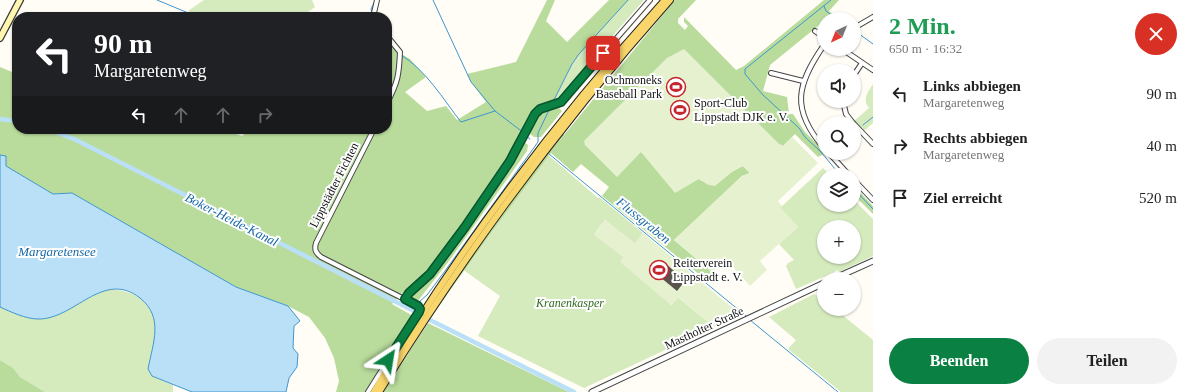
<!DOCTYPE html>
<html lang="de">
<head>
<meta charset="utf-8">
<style>
  :root { --surface:#fff; --page:#f2f2f2; --text:#222; --muted:#767676; --accent:#0b8043 }
  body { margin:0; font-family:Georgia,serif; background:var(--page); color:var(--text); height:100vh; display:flex; flex-direction:column; font-size:15px; white-space:nowrap }
  * { box-sizing:border-box; margin:0 }
  p { font-size:13px; color:var(--muted) }
  .icon { flex:none; width:22px; height:22px; fill:none; stroke:currentColor; stroke-width:2; stroke-linecap:round; stroke-linejoin:round }
  .map { position:relative; flex:1; overflow:hidden }
  .panel { display:flex; flex-direction:column; background:var(--surface); width:320px }
  .panel>* { flex:none }
  .top-card { position:absolute; left:12px; top:12px; width:380px; height:122px; border-radius:16px; box-shadow:0 1px 3px #0004; background:#202124; color:#fff; overflow:hidden }
  .needle { width:26px; rotate:223deg }
  .tools { position:absolute; left:817px; top:12px; display:grid; gap:8px }
  .tools a { display:grid; place-items:center; width:44px; height:44px; border-radius:50%; background:var(--surface); box-shadow:0 1px 3px #0004; font-size:20px }
  .pin { position:absolute; display:grid; place-items:center; width:34px; height:34px; color:#fff; margin:-17px; border-radius:8px; box-shadow:0 2px 6px #0006 }
  .me { position:absolute; width:44px; margin:-22px; rotate:33deg; stroke-linejoin:round; filter:drop-shadow(0 0 3px #0008) }
  .turn { display:flex; align-items:center; gap:14px; height:84px; padding:0 16px; font-size:18px }
  .turn .icon { width:52px; height:52px; stroke-width:2.5 }
  .turn b { display:block; font-size:28px; line-height:34px }
  .lanes { display:flex; align-items:center; height:38px; padding:0 16px; background:#0003; justify-content:center; gap:20px; direction:ltr }
  .lanes .off { opacity:.35 }
  .round { display:grid; place-items:center; flex:none; width:42px; height:42px; border-radius:21px; background:var(--page) }
  .summary { display:flex; align-items:center; justify-content:space-between; height:68px; padding:0 16px }
  h1 { font-size:24px; font-weight:700; line-height:30px; color:#1e9e55 }
  .action { display:flex; gap:8px; margin-top:auto; padding:8px 16px }
  .action a { flex:1; height:46px; border-radius:24px; background:var(--accent); color:#fff; font-size:16px; font-weight:700; line-height:46px; text-align:center }
  .action a+a { background:var(--page); color:var(--text) }
  ul { padding:0; list-style:none }
  li { display:flex; align-items:center; gap:12px; height:52px; padding:0 16px }
  li div { flex:1 }
  li b { display:block; font-size:15px }
  li em { font-style:normal }
  main { display:flex; flex:1; min-height:0 }
  .map>svg:first-child { display:block }
</style>
</head>
<body>
<main>
<div class="map">
<svg width="873" height="392" viewBox="0 0 873 392">
  <rect width="100%" height="100%" fill="#fffdf5"/>
  <g fill="#d5ebbd" fill-rule="evenodd">
    <polygon points="204,0 312,0 315,7 301,17 202,17 188,11"/>
    <polygon points="628,0 644,0 559,97 554,100 572,64 579,54"/>
    <path d="M873 84V123L864 131 854 121 869 108C862 99 868 92 873 84Z"/>
    <polygon points="548,155 598,198 599,197 643,233 635,244 605,220 595,233 638,268 671,305 678,297 708,322 712,328 584,388 478,336 500,296 462,269"/>
    <path d="M823 168 830 175H824V205H854V200L873 219V256L839 272 837 270 833 273 796 289 786 266 788 263 794 260 779 244 798 227 780 208ZM824 227H854V257H824Z"/>
    <path d="M107 289C125 290 143 294 151 312 153 315 155 319 155 323 156 338 151 354 148 369L152 376 173 385V392H45L20 377 13 368 0 360V307L12 312 57 314Z"/>
    <polygon points="814,294 824,300 824,309 835,309 873,340 873,392 841,392 788,349 796,340 769,317"/>
  </g>
  <g fill="#b9dc9c">
    <polygon points="547,0 555,0 546,21 567,42 609,0 628,0 579,54 572,64 554,100 537,105 532,110 507,158 441,254 416,283 401,294 392,304 413,316 366,392 336,392 339,381 334,358 325,338 309,317 288,306 236,287 72,193 53,194 6,166 6,156 0,155 0,67 17,74 17,129 220,129 242,136 252,129 387,129 387,38 398,52 410,59 426,77 405,92 427,111 446,106 457,120 486,102 471,82 467,74 516,62"/>
    <polygon points="675,0 696,0 678,19 678,23 685,30 688,26 684,22 684,17 736,70 744,66 824,0 839,0 829,11 839,19 824,19 824,21 770,65 763,91 787,97 789,114 793,114 805,132 824,151 824,154 818,157 795,134 783,146 779,144 641,152 699,179 709,185 740,167 743,166 750,173 742,176 674,240 712,272 705,279 602,196 609,187 581,164 573,172 551,153 490,234 432,316 431,315 512,199 562,134 564,135"/>
    <path d="M559 108 562 111 541 137H534L529 133C539 113 537 112 559 108Z"/>
    <path d="M524 142 528 145 527 151 449 261 417 302 412 299V295C437 274 455 246 473 219 491 193 509 168 524 142Z"/>
    <polygon points="854,186 873,206 873,214 854,195"/>
    <polygon points="428,323 569,392 383,392"/>
    <polygon points="0,360 13,368 20,377 45,392 0,392"/>
  </g>
  <g fill="#e6f2cf">
    <polygon points="684,49 779,144 783,146 792,137 818,163 778,201 782,206 781,208 798,227 760,261 767,270 750,286 726,259 712,272 674,240 742,176 750,173 743,166 732,172 715,186 709,185 699,179 675,193 641,152 617,177 585,145 584,141 667,58"/>
    <polygon points="605,220 635,243 643,233 741,315 712,328 708,322 679,297 671,305 620,262 623,257 594,235"/>
  </g>
  <path fill="#b9e0f7" stroke="#3f96cf" d="M0 155 6 156V166L53 194 72 193 236 287 288 306 300 321 294 326 293 348 298 354 297 367 289 378 286 392H192L152 376 148 369C153 343 164 317 140 298 103 269 74 320 38 319 26 319 11 312 0 307Z"/>
  <g fill="none" stroke-linecap="round" stroke-linejoin="round">
    <g stroke="#3f96cf" stroke-width="1">
      <polyline points="157,0 198,17"/>
      <polyline points="433,0 471,82 495,111 524,133"/>
      <polyline points="831,0 745,69 745,74 763,95 799,128 805,137 821,152 840,175"/>
      <polyline points="824,6 826,11 837,19"/>
      <polyline points="373,17 371,9 375,1"/>
      <polyline points="855,31 873,44"/>
      <polyline points="387,40 398,53"/>
      <path d="M401 55C426 70 443 99 461 122L495 111"/>
      <polyline points="552,104 572,64 579,54 628,0"/>
      <polyline points="863,125 873,117"/>
      <polyline points="854,132 855,132"/>
      <polyline points="526,136 530,139"/>
      <polyline points="549,154 746,316"/>
      <polyline points="854,189 873,209"/>
      <polyline points="419,302 427,295 445,271 538,142 538,133 550,108"/>
      <polyline points="750,320 838,392"/>
    </g>
    <g stroke="#b9e0f7" stroke-width="4.5">
      <polyline points="0,119 17,121"/>
      <polyline points="47,129 74,139 416,312"/>
      <polyline points="430,320 574,392"/>
    </g>
  </g>
  <polygon fill="#5a524d" points="663,261 685,281 677,291 654,272"/>
  <g fill="none" stroke-linecap="round" stroke-linejoin="round">
    <defs>
      <g id="minor">
        <polyline points="376,17 374,13 377,0"/>
        <polyline points="854,28 873,17"/>
        <polyline points="815,31 824,37"/>
        <path d="M387 36 400 52C399 75 398 82 387 103"/>
        <path d="M824 45C797 84 790 109 824 148"/>
        <polyline points="842,49 873,70"/>
        <polyline points="771,73 803,81"/>
        <polyline points="854,75 862,63"/>
        <polyline points="843,101 846,114 853,123"/>
        <polyline points="854,124 873,144"/>
        <polyline points="829,153 849,175"/>
        <polyline points="854,180 873,200"/>
        <polyline points="405,299 409,293 430,274 449,249 510,161 535,114 540,109 561,102 650,0"/>
        <path d="M368 392 420 309 418 306 321 257C316 253 314 250 316 243L374 129"/>
      </g>
      <g id="tertiary">
        <polyline points="833,279 873,261"/>
        <polyline points="592,392 824,283"/>
      </g>
      <polyline id="secondary" points="0,38 20,0"/>
      <g id="primary">
        <path d="M374 392C456 252 556 121 665 0"/>
        <path d="M379 392C466 251 560 124 670 0"/>
      </g>
    </defs>
    <use href="#minor" stroke="#444" stroke-width="6"/>
    <use href="#tertiary" stroke="#444" stroke-width="7"/>
    <use href="#secondary" stroke="#333" stroke-width="8"/>
    <use href="#primary" stroke="#222" stroke-width="8"/>
    <use href="#minor" stroke="#fff" stroke-width="4"/>
    <use href="#tertiary" stroke="#fff" stroke-width="5"/>
    <use href="#secondary" stroke="#fff6b0" stroke-width="5.5"/>
    <use href="#primary" stroke="#f9d66b" stroke-width="6"/>
  </g>
  <g fill="none" stroke-linecap="round" stroke-linejoin="round">
    <defs>
      <polyline id="route" points="388,360 419,312 420,309 418,306 405,299 409,293 430,274 465,227 510,161 535,114 540,109 561,102 603,53"/>
    </defs>
    <use href="#route" stroke="#07532c" stroke-width="10"/>
    <use href="#route" stroke="#0b8043" stroke-width="7"/>
  </g>
  <defs>
    <symbol id="stadium-ring" viewBox="-11 -11 22 22"><circle r="9.5" fill="#fff" stroke="#c4262e" stroke-width="1.5"/><path d="M0-5a6.5 5 0 1 0 0 10a6.5 5 0 1 0 0-10ZM-3.5-1.8h7v3.6h-7Z" fill="#c4262e"/></symbol>
  </defs>
  <g fill-rule="evenodd">
    <use href="#stadium-ring" x="665" y="76" width="22" height="22"/>
    <use href="#stadium-ring" x="669" y="99" width="22" height="22"/>
    <use href="#stadium-ring" x="648" y="259" width="22" height="22"/>
  </g>
  <g text-anchor="middle" stroke-width="4" stroke-linejoin="round" paint-order="stroke">
    <g font-size="12" fill="#111" stroke="#fff" text-anchor="start">
      <text x="662" y="84" text-anchor="end">Ochmoneks<tspan x="662" dy="14">Baseball Park</tspan></text>
      <text x="694" y="107">Sport-Club<tspan x="694" dy="14">Lippstadt DJK e. V.</tspan></text>
      <text x="673" y="267">Reiterverein<tspan x="673" dy="14">Lippstadt e. V.</tspan></text>
    </g>
    <g font-size="12" fill="#111" stroke="#fff">
      <text transform="translate(334 185) rotate(-63)" y="4">Lippstädter Fichten</text>
      <text transform="translate(704 328) rotate(-25)" y="4">Mastholter Straße</text>
    </g>
    <g font-size="12" font-style="italic" fill="#2f6b1f" stroke="#fff">
      <text x="570" y="307">Kranenkasper</text>
    </g>
    <g font-size="13" font-style="italic" fill="#1768a6" stroke="#fff">
      <text transform="translate(232 219) rotate(27)" y="5">Boker-Heide-Kanal</text>
      <text transform="translate(644 220) rotate(39)" y="5">Flussgraben</text>
      <text x="57" y="256">Margaretensee</text>
    </g>
  </g>
</svg>
<div class="tools">
<a><svg class="needle" viewBox="-14 -14 28 28"><path d="M0-13l5 13h-10z" fill="#e53935"/><path d="M0 13l5-13h-10z" fill="#767676"/></svg></a>
<a><svg class="icon" aria-label="sound" viewBox="0 0 24 24"><path d="M4 9h4l5-4v14l-5-4H4zM17 9q2 3 0 6"/></svg></a>
<a><svg class="icon" aria-label="search" viewBox="0 0 24 24"><circle cx="10" cy="10" r="6"/><path d="M15 15l6 6"/></svg></a>
<a><svg class="icon" aria-label="layers" viewBox="0 0 24 24"><path d="M12 4l9 5-9 5-9-5zM3 14l9 5 9-5"/></svg></a>
<a>+</a>
<a>−</a>
</div>
<div class="pin" style="left:603px;top:53px;background:#d93025"><svg class="icon" aria-label="arrive" viewBox="0 0 24 24"><path d="M6 21V4h12l-3 4 3 4H6"/></svg></div>
<svg class="me" style="left:388px;top:360px" viewBox="-20 -20 40 40"><path d="M0-17L14 15 0 8-14 15z" fill="#0b8043" stroke="#fff" stroke-width="4"/></svg>
<div class="top-card">
<div class="turn"><svg class="icon" aria-label="left" viewBox="0 0 24 24"><path d="M17 20v-9H6M10 6l-5 5 5 5"/></svg><div><b>90 m</b>Margaretenweg</div></div>
<div class="lanes"><svg class="icon" aria-label="left" viewBox="0 0 24 24"><path d="M17 20v-9H6M10 6l-5 5 5 5"/></svg><svg class="icon off" aria-label="ahead" viewBox="0 0 24 24"><path d="M12 20V5M6 11l6-6 6 6"/></svg><svg class="icon off" aria-label="ahead" viewBox="0 0 24 24"><path d="M12 20V5M6 11l6-6 6 6"/></svg><svg class="icon off" aria-label="right" viewBox="0 0 24 24"><path d="M7 20v-9h11M14 6l5 5-5 5"/></svg></div>
</div>
</div>
<section class="panel">
<div class="summary"><div><h1>2 Min.</h1><p>650 m · 16:32</p></div><a class="round" style="background:#d93025;color:#fff"><svg class="icon" aria-label="close" viewBox="0 0 24 24"><path d="M6 6l12 12M18 6L6 18"/></svg></a></div>
<ul>
<li><svg class="icon" aria-label="left" viewBox="0 0 24 24"><path d="M17 20v-9H6M10 6l-5 5 5 5"/></svg><div><b>Links abbiegen</b><p>Margaretenweg</p></div><em>90 m</em></li>
<li><svg class="icon" aria-label="right" viewBox="0 0 24 24"><path d="M7 20v-9h11M14 6l5 5-5 5"/></svg><div><b>Rechts abbiegen</b><p>Margaretenweg</p></div><em>40 m</em></li>
<li><svg class="icon" aria-label="arrive" viewBox="0 0 24 24"><path d="M6 21V4h12l-3 4 3 4H6"/></svg><div><b>Ziel erreicht</b></div><em>520 m</em></li>
</ul>
<div class="action"><a>Beenden</a><a>Teilen</a></div>
</section>
</main>
</body>
</html>
